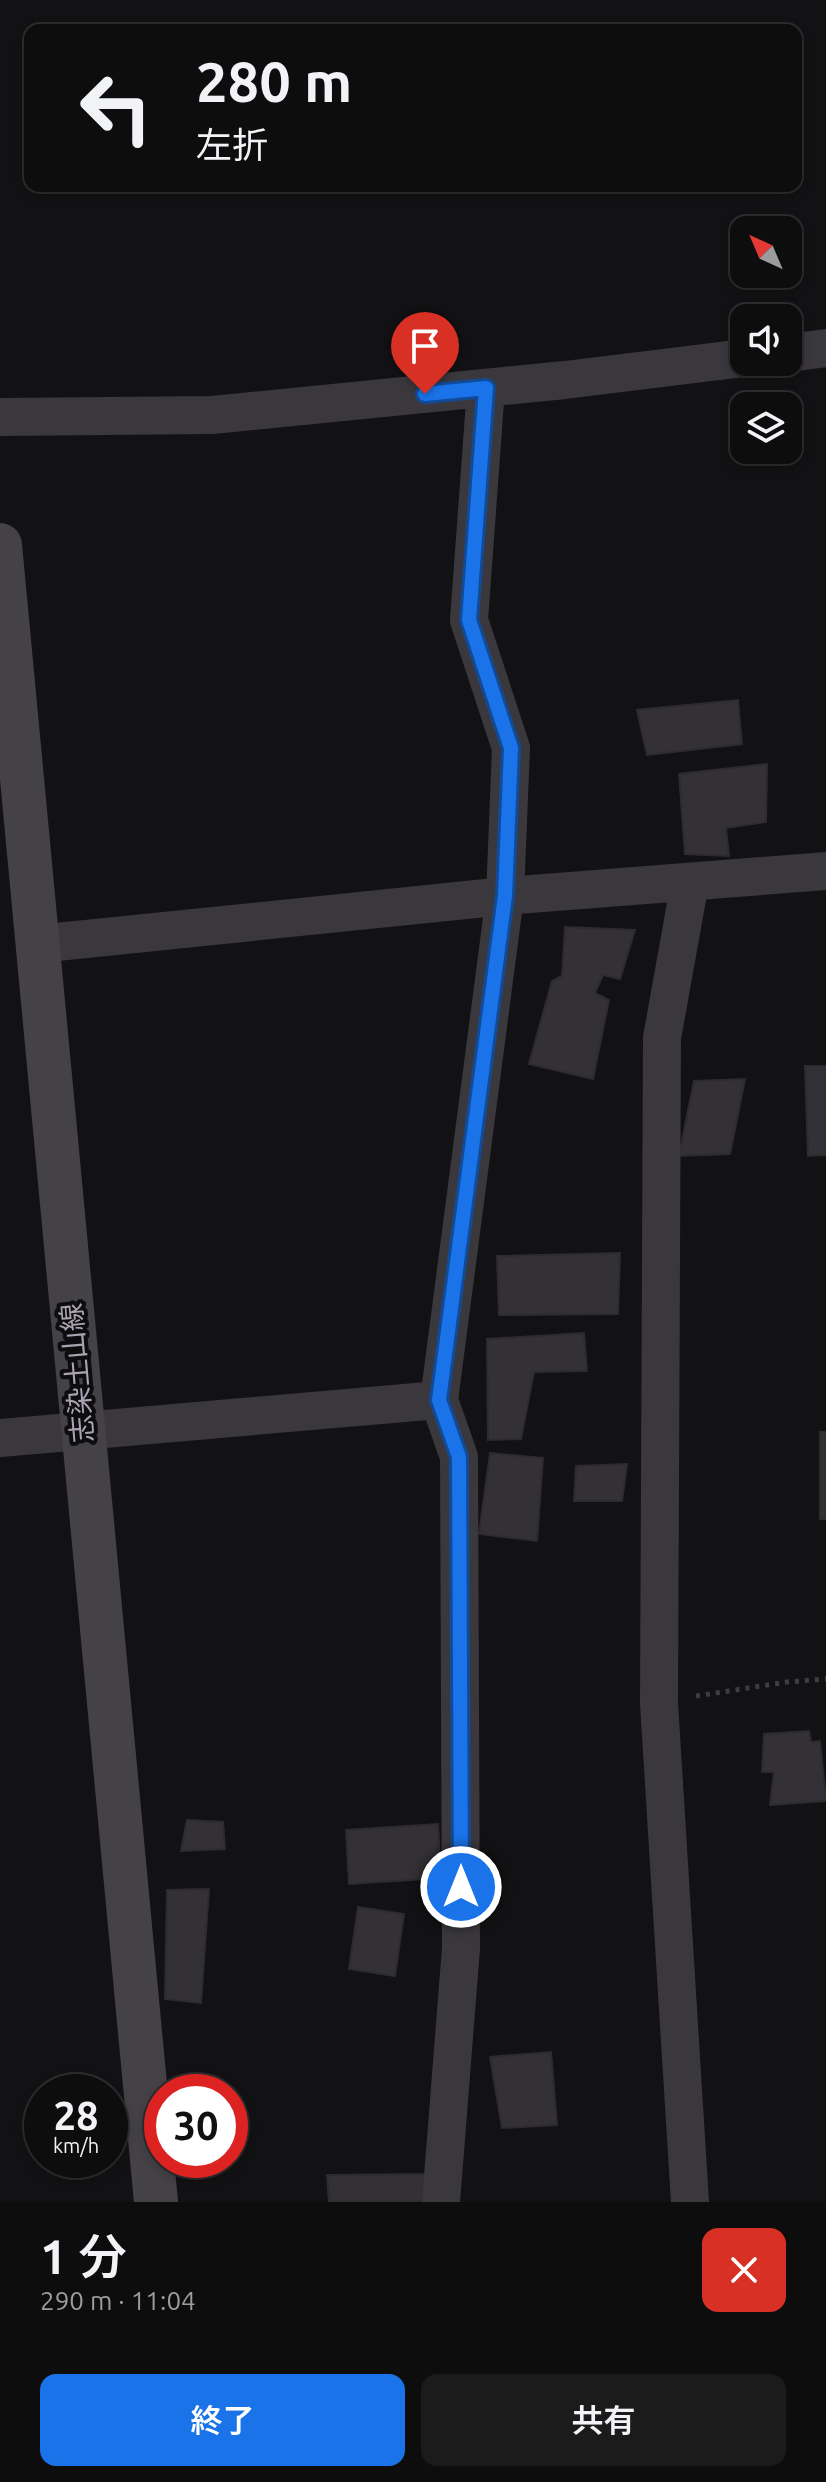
<!DOCTYPE html>
<html lang="ja">
<head>
<meta charset="utf-8">
<style>
  :root { --surface:#0e0d0e; --page:#1c1b1c; --text:#f1f3f6; --muted:#9b9c9e; --line:#2e2d2e; --accent:#1a73e8 }
  body { margin:0; font-family:Ubuntu,"Noto Sans JP",sans-serif; background:var(--page); color:var(--text); height:100vh; display:flex; flex-direction:column; font-size:30px; white-space:nowrap }
  * { box-sizing:border-box; margin:0 }
  p { font-size:26px; color:var(--muted) }
  .icon { flex:none; width:44px; height:44px; fill:none; stroke:currentColor; stroke-width:2; stroke-linecap:round; stroke-linejoin:round }
  .map { position:relative; height:2202px; overflow:hidden }
  .sheet { display:flex; flex-direction:column; background:var(--surface); flex:1 }
  .sheet>* { flex:none }
  .guide { position:absolute; left:24px; top:24px; width:778px; height:168px; border-radius:16px; box-shadow:0 4px 12px #0003,0 0 0 2px var(--line); background:#0e0d0e; color:var(--text); overflow:hidden }
  .needle { width:52px; rotate:316deg }
  .tools { position:absolute; left:730px; top:216px; display:grid; gap:16px }
  .tools a { display:grid; place-items:center; width:72px; height:72px; border-radius:16px; background:var(--surface); box-shadow:0 4px 12px #0003,0 0 0 2px var(--line); font-size:40px }
  .speed { position:absolute; left:24px; top:2074px; display:flex; gap:16px; font-size:40px; font-weight:700; text-align:center }
  .speed>* { display:grid; place-content:center; width:104px; height:104px; border-radius:50%; background:var(--surface); box-shadow:0 4px 12px #0003,0 0 0 2px var(--line); line-height:1 }
  .speed small { font-size:20px; font-weight:400 }
  .speed .limit { border:12px solid #d22; background:#fff; color:#111 }
  .pin { position:absolute; display:grid; place-items:center; width:68px; height:68px; color:#fff; margin:-82px -34px; border-radius:50% 50% 50% 0; rotate:-45deg; box-shadow:0 0 8px #0007 }
  .pin .icon { rotate:45deg }
  .me { position:absolute; width:88px; margin:-44px; rotate:0deg; stroke-linejoin:round; filter:drop-shadow(0 0 6px #0008) }
  .turn { display:flex; align-items:center; gap:28px; height:168px; padding:0 40px; font-size:36px }
  .turn .icon { width:104px; height:104px; stroke-width:2.5 }
  .turn b { display:block; font-size:56px; line-height:68px }
  .round { display:grid; place-items:center; flex:none; width:84px; height:84px; border-radius:16px; background:var(--page) }
  .summary { display:flex; align-items:center; justify-content:space-between; height:136px; padding:0 40px }
  h1 { font-size:48px; font-weight:600; line-height:60px }
  .action { display:flex; gap:16px; margin-top:auto; padding:16px 40px }
  .action a { flex:1; height:92px; border-radius:16px; background:var(--accent); color:#fff; font-size:32px; font-weight:600; line-height:92px; text-align:center }
  .action a+a { background:var(--page); color:var(--text) }
  .map>svg:first-child { display:block }
</style>
</head>
<body>
<div class="map">
<svg width="826" height="2202" viewBox="0 0 826 2202">
  <rect width="100%" height="100%" fill="#121113"/>
  <g fill="#333135" stroke="#2e2b2e" stroke-width="2">
    <polygon points="738,700 742,744 647,755 637,710"/>
    <polygon points="767,764 766,822 726,828 729,856 685,854 679,774"/>
    <polygon points="565,927 635,930 620,979 603,975 595,993 609,1000 593,1079 529,1064 552,981 562,976"/>
    <polygon points="805,1066 826,1066 826,1155 808,1156"/>
    <polygon points="745,1079 730,1154 679,1156 694,1081"/>
    <polygon points="620,1253 618,1314 499,1315 497,1256"/>
    <polygon points="584,1333 587,1371 534,1372 521,1439 488,1440 487,1339"/>
    <rect x="820" y="1432" width="6" height="87"/>
    <polygon points="490,1453 543,1458 537,1541 479,1534"/>
    <polygon points="627,1464 622,1501 574,1501 576,1466"/>
    <polygon points="809,1731 811,1742 820,1741 826,1801 770,1805 774,1772 762,1772 764,1734"/>
    <polygon points="187,1820 223,1822 225,1849 181,1851"/>
    <polygon points="438,1824 441,1878 349,1884 346,1830"/>
    <polygon points="209,1889 201,2003 165,1999 167,1890"/>
    <polygon points="358,1907 404,1914 395,1976 349,1969"/>
    <polygon points="551,2052 557,2125 502,2128 490,2057"/>
    <polygon points="426,2174 422,2202 329,2202 327,2175"/>
  </g>
  <g fill="none" stroke-linecap="round" stroke-linejoin="round">
    <polyline stroke="#3f3d43" stroke-width="5" stroke-dasharray="4 6" stroke-linecap="butt" points="696,1696 787,1682 826,1679"/>
    <g stroke="#3a383c" stroke-width="38">
      <polyline points="788,353 826,348"/>
      <polyline points="0,417 212,415 565,380 744,358"/>
      <polyline points="37,944 505,896 826,871"/>
      <polyline points="0,1438 439,1400"/>
      <polyline points="441,2202 461,1948 459,1457 439,1400 505,896 511,748 469,620 486,388"/>
      <polyline points="690,2202 659,1703 662,1038 690,882"/>
    </g>
    <polyline stroke="#444147" stroke-width="44" points="0,545 156,2202"/>
  </g>
  <g fill="none" stroke-linecap="round" stroke-linejoin="round">
    <defs>
      <polyline id="route" points="425,394 486,388 469,620 511,748 505,896 439,1400 459,1457 461,1887"/>
    </defs>
    <use href="#route" stroke="#114b97" stroke-width="20"/>
    <use href="#route" stroke="#1a73e8" stroke-width="14"/>
  </g>
  <g text-anchor="middle" stroke-width="8" stroke-linejoin="round" paint-order="stroke">
    <g font-size="28" fill="#aaa4b2" stroke="#0d0c0e">
      <text transform="translate(77 1373) rotate(-95)" y="10">志染土山線</text>
    </g>
  </g>
</svg>
<div class="tools">
<a><svg class="needle" viewBox="-14 -14 28 28"><path d="M0-13l5 13h-10z" fill="#e53935"/><path d="M0 13l5-13h-10z" fill="#9b9c9e"/></svg></a>
<a><svg class="icon" aria-label="sound" viewBox="0 0 24 24"><path d="M4 9h4l5-4v14l-5-4H4zM17 9q2 3 0 6"/></svg></a>
<a><svg class="icon" aria-label="layers" viewBox="0 0 24 24"><path d="M12 4l9 5-9 5-9-5zM3 14l9 5 9-5"/></svg></a>
</div>
<div class="speed"><div>28<small>km/h</small></div><div class="limit">30</div></div>
<div class="pin" style="left:425px;top:394px;background:#d93025"><svg class="icon" aria-label="arrive" viewBox="0 0 24 24"><path d="M6 21V4h12l-3 4 3 4H6"/></svg></div>
<svg class="me" style="left:461px;top:1887px" viewBox="-20 -20 40 40"><circle r="17" fill="#1a73e8" stroke="#fff" stroke-width="3"/><path d="M0-11L8 9 0 5-8 9z" fill="#fff"/></svg>
<div class="guide">
<div class="turn"><svg class="icon" aria-label="left" viewBox="0 0 24 24"><path d="M17 20v-9H6M10 6l-5 5 5 5"/></svg><div><b>280 m</b>左折</div></div>
</div>
</div>
<section class="sheet">
<div class="summary"><div><h1>1 分</h1><p>290 m · 11:04</p></div><a class="round" style="background:#d93025;color:#fff"><svg class="icon" aria-label="close" viewBox="0 0 24 24"><path d="M6 6l12 12M18 6L6 18"/></svg></a></div>
<div class="action"><a>終了</a><a>共有</a></div>
</section>
</body>
</html>
